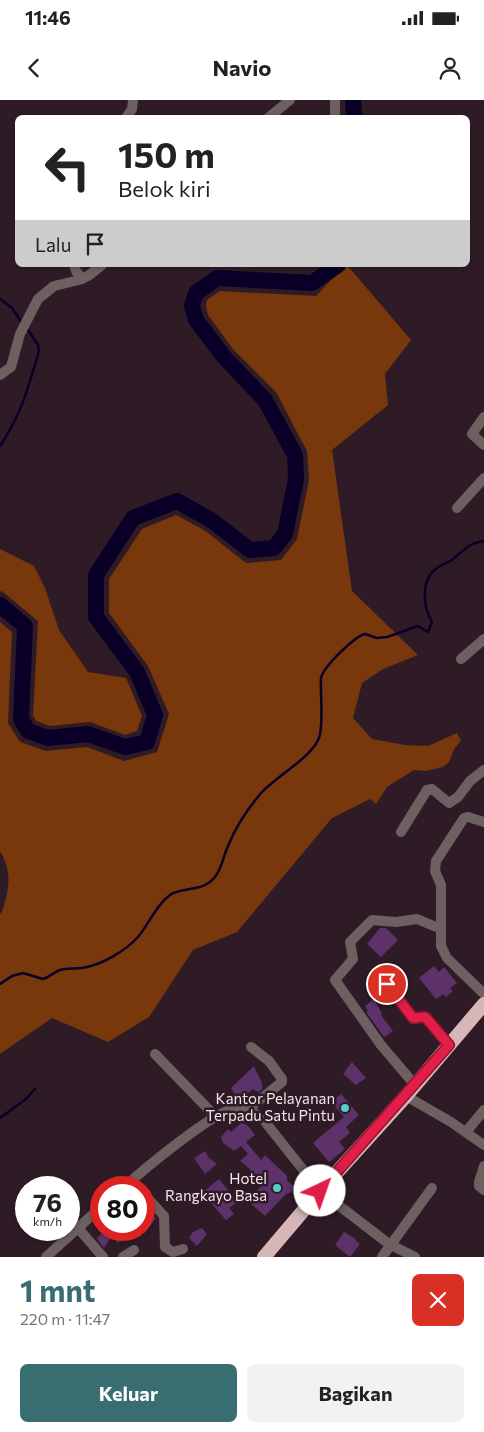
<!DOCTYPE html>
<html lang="id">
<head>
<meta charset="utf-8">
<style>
  :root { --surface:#fff; --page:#f2f2f2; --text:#222; --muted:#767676; --accent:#386e71 }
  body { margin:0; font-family:Commissioner,sans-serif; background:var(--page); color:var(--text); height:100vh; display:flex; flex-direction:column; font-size:19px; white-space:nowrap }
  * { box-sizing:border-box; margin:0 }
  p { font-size:16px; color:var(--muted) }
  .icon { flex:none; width:28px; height:28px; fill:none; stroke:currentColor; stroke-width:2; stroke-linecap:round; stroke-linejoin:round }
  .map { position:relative; height:1157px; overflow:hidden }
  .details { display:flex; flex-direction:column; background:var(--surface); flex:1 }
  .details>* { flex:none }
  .guide { position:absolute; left:15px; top:15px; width:455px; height:152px; border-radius:8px; box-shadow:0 1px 4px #0004; background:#fff; color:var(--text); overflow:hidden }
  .speed { position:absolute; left:15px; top:1076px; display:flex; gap:10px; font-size:25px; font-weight:700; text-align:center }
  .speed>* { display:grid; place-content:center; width:65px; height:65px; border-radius:50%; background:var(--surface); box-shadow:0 1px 4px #0004; line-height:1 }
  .speed small { font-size:12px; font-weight:400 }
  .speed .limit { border:8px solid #d22; background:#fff; color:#111 }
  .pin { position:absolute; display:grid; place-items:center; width:42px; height:42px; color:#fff; margin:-21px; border:2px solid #fff; border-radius:50%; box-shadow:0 1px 5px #0007 }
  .me { position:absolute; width:55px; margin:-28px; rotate:42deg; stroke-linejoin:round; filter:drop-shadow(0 0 4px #0008) }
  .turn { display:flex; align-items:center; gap:18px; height:105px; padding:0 20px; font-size:22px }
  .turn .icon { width:65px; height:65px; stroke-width:2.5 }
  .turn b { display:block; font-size:35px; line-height:42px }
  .then { display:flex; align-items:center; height:48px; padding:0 20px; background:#0003; gap:10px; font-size:19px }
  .round { display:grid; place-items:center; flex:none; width:52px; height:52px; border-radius:8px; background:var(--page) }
  .summary { display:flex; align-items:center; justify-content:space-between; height:85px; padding:0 20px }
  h1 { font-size:30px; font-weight:700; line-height:38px; color:var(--accent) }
  .primary-button { display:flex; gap:10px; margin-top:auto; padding:10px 20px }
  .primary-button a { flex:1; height:58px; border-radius:8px; background:var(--accent); color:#fff; font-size:20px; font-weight:700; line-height:58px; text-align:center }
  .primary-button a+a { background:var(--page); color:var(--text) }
  .status { display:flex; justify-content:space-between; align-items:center; height:35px; padding:0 25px; background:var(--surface); direction:ltr }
  .status svg { height:14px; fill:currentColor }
  header { display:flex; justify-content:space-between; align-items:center; height:65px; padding:0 20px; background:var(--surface); font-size:22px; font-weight:700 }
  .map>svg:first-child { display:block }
</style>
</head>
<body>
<div class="status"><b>11:46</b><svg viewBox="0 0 49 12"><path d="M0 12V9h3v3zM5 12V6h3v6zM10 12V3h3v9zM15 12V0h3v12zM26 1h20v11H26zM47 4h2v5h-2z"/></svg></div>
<header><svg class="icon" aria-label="back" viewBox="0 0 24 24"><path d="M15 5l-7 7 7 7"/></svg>Navio<svg class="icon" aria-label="person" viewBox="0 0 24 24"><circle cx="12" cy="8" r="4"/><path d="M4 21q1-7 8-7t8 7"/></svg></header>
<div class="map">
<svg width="484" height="1157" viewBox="0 0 484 1157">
  <rect width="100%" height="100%" fill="#2f1b25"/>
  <g fill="#79370c">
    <path d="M345 165H347L411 240 385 274 388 305 332 350 352 491 418 555 383 569 362 583 353 618 372 639 405 645 428 646 457 633 461 641 454 649 449 662 443 667 426 671 414 670 387 687 376 704 370 699 332 718 237 832 193 850 149 917 108 942 52 918 0 954V814L2 812C9 790 13 773 0 751V522L12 532 8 623 20 642 46 651 87 647 124 661 157 652 169 614 148 566 109 513V479L142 429 176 415 204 430 246 463 281 460 297 439 309 380 307 351 276 292 233 249 208 215 206 206 207 200 220 191 316 196Z"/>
    <polygon points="0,449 34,466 45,488 59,530 88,572 126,578 142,616 137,631 125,635 90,622 50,626 36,621 33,616 38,521 3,492 0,491"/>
  </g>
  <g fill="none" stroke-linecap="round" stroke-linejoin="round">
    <g stroke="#0a0027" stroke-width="2.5">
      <polyline points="0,199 12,208 22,223"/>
      <path d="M0 346C22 313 28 288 39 251L38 245 26 227"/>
      <path d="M0 884 12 876 23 873 43 879C50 877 54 872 60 870 67 868 75 869 82 868 102 865 125 851 138 837 149 824 156 805 170 795 184 786 202 793 215 777 222 768 223 757 228 746 236 726 248 708 262 692 278 675 311 658 319 638 324 624 320 594 321 578 324 566 354 537 365 534L377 538 387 537 418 526 428 532 432 522C423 506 420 480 437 468 442 464 449 463 454 458 466 449 467 444 484 441"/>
      <polyline points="0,1018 26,999 35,989"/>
    </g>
    <g stroke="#0a0027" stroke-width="16">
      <polyline points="353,0 354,18"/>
      <polyline points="0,505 25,526 21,619 28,631 48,638 88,634 125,647 147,642 155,615 137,572 96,517 96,475 133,418 177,401 211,420 250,450 274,448 285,434 296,379 295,355 265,300 224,257 196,220 192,206 196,193 217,178 312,183 338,165"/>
    </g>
  </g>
  <g fill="#5d316a">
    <polygon points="380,828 386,828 398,840 381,857 367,844"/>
    <polygon points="434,866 439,872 444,867 457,883 450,888 453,891 446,897 443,894 436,899 419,878"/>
    <polygon points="374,899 382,914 381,915 393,931 384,937 366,912 368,911 365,906"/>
    <polygon points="352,962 366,978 356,985 343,974"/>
    <polygon points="254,966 262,983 262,989 258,992 253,989 238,1001 231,988"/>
    <polygon points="341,994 359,1015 346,1027 350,1033 339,1042 345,1049 329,1062 313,1043 344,1017 331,1002"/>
    <polygon points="242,1022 248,1026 255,1035 246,1042 261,1060 265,1055 287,1076 287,1081 294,1086 292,1092 286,1094 265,1116 248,1101 263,1084 250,1072 251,1070 240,1061 248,1054 241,1046 234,1051 223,1043 221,1037 228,1029 231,1032"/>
    <polygon points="205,1051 209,1058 217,1064 205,1074 194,1058"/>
    <polygon points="219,1079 238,1102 229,1108 234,1114 226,1120 202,1093"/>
    <polygon points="144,1104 156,1118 144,1134"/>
    <polygon points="202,1128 207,1134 197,1146 189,1138 193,1132"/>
    <polygon points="104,1130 131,1130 118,1143 112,1136 104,1148 97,1139"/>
    <polygon points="344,1132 356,1139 355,1140 360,1144 350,1157 335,1145"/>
  </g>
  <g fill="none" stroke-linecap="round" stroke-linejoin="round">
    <g stroke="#6c6060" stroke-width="10">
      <polyline points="126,18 132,9 133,0"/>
      <polyline points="268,18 290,0"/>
      <polyline points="335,18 335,0"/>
      <polyline points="74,165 76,171 82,179"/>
      <polyline points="0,275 11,267 20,234 38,199 54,186 79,180 88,176 102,165"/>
      <polyline points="484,317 472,334 484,345"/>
      <polyline points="457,408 484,378"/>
      <polyline points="461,559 484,539"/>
      <polyline points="484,722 468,717 464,718 436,761 435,771 441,785 441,846 447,858 484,894"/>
      <polyline points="401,732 427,690 432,689 449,703 458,697 470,681 484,670"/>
      <polyline points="387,884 413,919 425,917 427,919 449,945"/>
      <polyline points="155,954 215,1016"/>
      <polyline points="415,985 381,945 335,880 353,859 350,842 372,820 396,822 417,819 441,829"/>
      <polyline points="406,996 451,1022 484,1045"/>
      <polyline points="247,1010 282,982 282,979 269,961 251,947"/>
      <polyline points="466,1032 484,1010"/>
      <polyline points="484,1066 479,1082 479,1086 484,1090"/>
      <path d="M123 1088C142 1071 212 1012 234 1009 244 1008 254 1012 262 1018L320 1091 389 1144 415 1157"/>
      <polyline points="144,1094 164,1116 165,1147 173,1152 183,1149"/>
      <polyline points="78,1128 103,1157"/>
      <polyline points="46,1157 101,1107"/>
      <polyline points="123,1157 134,1150"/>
      <polyline points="382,1157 432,1088"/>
    </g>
    <polyline stroke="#d6b6b6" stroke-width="14" points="264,1157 320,1091 406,996 484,904"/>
  </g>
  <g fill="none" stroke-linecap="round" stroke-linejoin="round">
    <defs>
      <polyline id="route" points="320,1091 449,945 427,919 425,917 413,918 387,884"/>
    </defs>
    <use href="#route" stroke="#92132f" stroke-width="12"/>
    <use href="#route" stroke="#e11d48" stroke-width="9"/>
  </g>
  <g fill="#52ccd1" stroke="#2f1b25" stroke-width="2">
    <circle cx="345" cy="1008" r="5"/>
    <circle cx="277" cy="1088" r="5"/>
  </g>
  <g text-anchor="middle" stroke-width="5" stroke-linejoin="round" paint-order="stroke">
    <g font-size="15" fill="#f3e5eb" stroke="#2f1b25" text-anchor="end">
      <text x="335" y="1004">Kantor Pelayanan<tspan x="335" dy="17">Terpadu Satu Pintu</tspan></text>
      <text x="267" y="1084">Hotel<tspan x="267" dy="17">Rangkayo Basa</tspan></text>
    </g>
  </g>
</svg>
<div class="speed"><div>76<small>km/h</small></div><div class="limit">80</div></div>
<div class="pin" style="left:387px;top:884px;background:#d93025"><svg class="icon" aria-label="arrive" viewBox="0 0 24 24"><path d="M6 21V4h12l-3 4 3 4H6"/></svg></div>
<svg class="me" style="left:320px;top:1091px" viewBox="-20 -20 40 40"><circle r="19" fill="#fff"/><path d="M0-13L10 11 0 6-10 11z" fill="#e11d48"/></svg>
<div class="guide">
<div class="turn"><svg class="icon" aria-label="left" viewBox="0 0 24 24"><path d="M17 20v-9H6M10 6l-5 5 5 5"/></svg><div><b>150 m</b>Belok kiri</div></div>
<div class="then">Lalu<svg class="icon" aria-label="arrive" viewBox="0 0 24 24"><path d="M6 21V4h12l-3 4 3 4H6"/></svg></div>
</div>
</div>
<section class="details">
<div class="summary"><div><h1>1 mnt</h1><p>220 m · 11:47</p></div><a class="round" style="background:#d93025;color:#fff"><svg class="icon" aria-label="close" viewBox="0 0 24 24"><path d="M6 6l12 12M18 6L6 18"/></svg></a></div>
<div class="primary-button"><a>Keluar</a><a>Bagikan</a></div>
</section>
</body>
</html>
